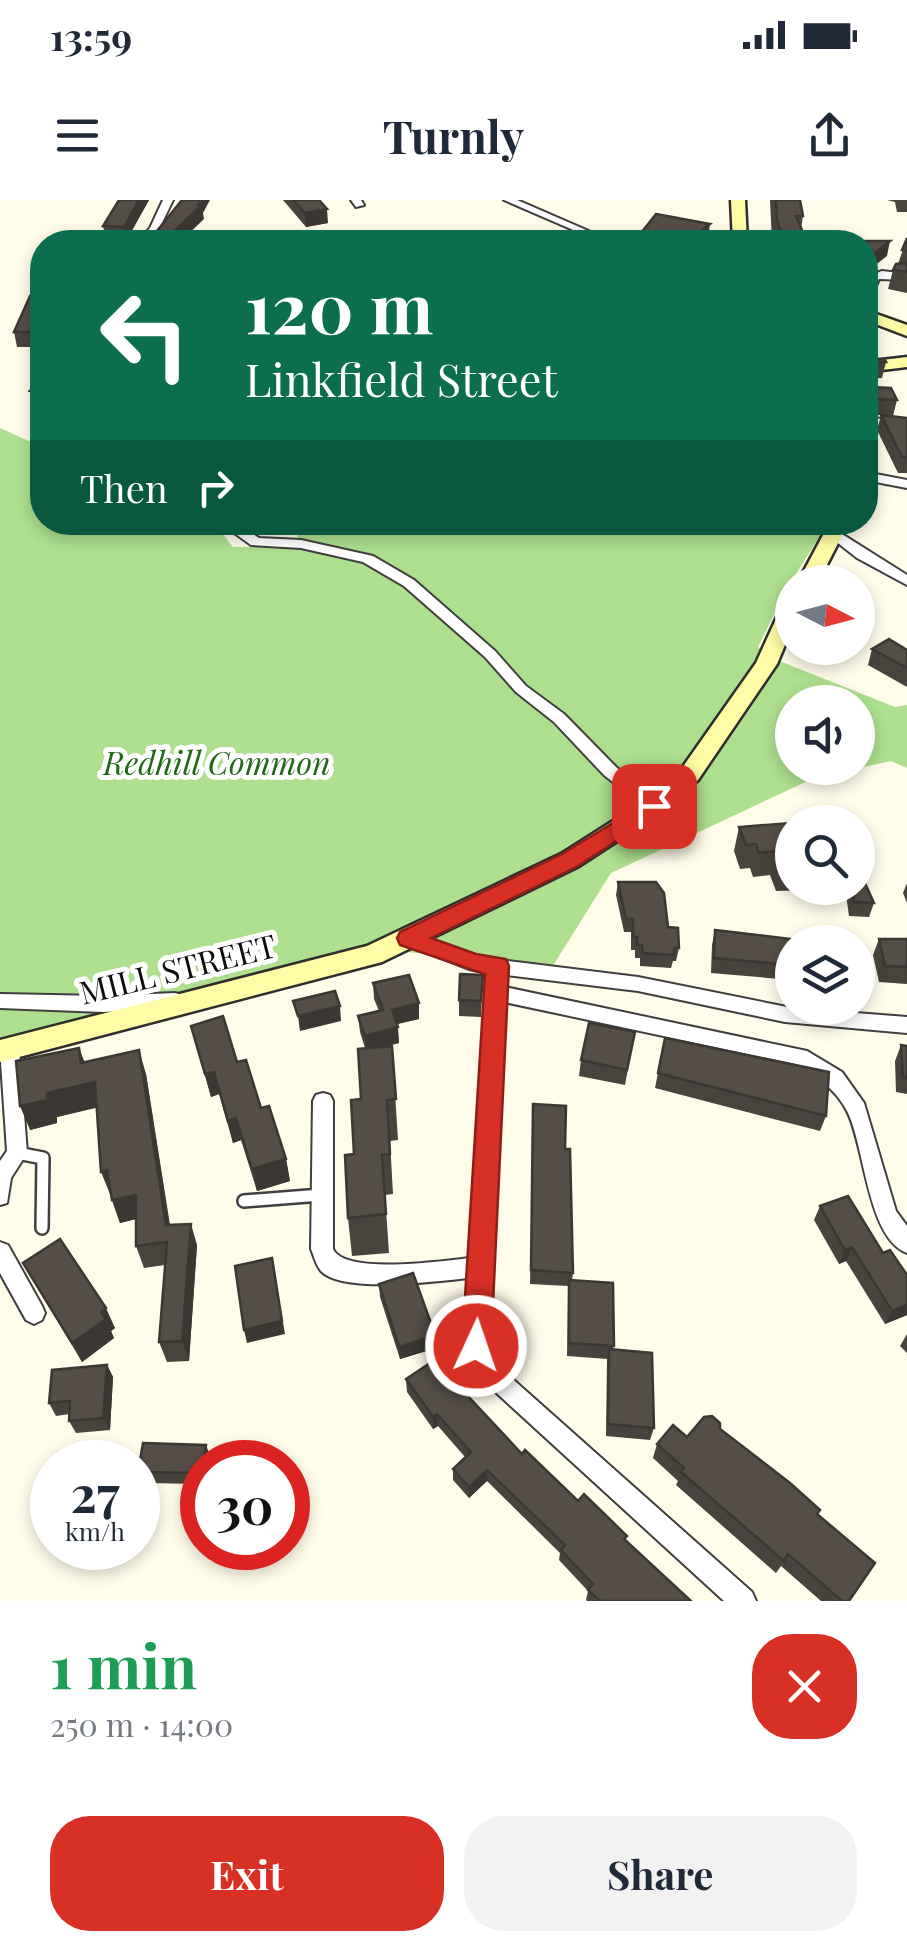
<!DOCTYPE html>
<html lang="en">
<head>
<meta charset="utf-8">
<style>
  :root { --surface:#fff; --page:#f2f2f3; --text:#1f2937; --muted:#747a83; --accent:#d93025 }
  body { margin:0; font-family:"Playfair Display",serif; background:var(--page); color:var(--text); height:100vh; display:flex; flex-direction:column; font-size:38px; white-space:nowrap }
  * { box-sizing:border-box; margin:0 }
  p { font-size:32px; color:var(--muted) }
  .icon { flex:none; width:55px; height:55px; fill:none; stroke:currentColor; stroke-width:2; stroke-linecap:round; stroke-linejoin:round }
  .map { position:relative; height:1401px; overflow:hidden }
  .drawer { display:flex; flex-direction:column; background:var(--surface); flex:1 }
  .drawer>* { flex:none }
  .hud { position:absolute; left:30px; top:30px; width:848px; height:305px; border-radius:40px; box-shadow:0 5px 15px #0003; background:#0b6e4f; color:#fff; overflow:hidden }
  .needle { width:65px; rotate:96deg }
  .tools { position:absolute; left:775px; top:365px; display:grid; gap:20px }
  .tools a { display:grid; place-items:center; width:100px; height:100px; border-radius:50%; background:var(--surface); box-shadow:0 5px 15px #0003; font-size:50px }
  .speed { position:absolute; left:30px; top:1240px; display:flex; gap:20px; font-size:50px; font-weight:700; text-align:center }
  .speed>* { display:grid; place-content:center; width:130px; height:130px; border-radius:50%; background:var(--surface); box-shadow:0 5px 15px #0003; line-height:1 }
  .speed small { font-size:25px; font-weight:400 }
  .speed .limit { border:15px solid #d22; background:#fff; color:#111 }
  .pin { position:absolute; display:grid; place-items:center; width:85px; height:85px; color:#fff; margin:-42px; border-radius:20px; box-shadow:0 5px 15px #0006 }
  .me { position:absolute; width:110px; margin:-55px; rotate:3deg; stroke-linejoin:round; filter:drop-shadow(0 0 8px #0008) }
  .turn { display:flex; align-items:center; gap:35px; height:210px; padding:0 50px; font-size:45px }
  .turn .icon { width:130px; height:130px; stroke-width:2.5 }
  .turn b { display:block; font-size:70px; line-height:85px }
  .then { display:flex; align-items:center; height:95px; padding:0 50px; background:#0003; gap:20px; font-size:38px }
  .round { display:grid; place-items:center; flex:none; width:105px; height:105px; border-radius:40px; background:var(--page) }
  .head { display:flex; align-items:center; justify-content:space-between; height:170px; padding:0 50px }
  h1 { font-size:60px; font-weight:700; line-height:75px; color:#1e9e55 }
  .action { display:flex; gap:20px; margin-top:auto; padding:20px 50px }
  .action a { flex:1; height:115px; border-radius:40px; background:var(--accent); color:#fff; font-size:40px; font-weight:700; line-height:115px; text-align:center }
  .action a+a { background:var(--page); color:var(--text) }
  .status { display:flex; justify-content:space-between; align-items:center; height:70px; padding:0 50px; background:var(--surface); direction:ltr }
  .status svg { height:28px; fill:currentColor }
  header { display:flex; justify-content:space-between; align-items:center; height:130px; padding:0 50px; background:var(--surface); font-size:45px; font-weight:700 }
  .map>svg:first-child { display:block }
</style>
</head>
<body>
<div class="status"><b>13:59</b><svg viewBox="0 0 49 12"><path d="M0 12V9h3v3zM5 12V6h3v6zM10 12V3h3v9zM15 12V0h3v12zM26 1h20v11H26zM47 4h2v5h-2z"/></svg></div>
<header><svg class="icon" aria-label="menu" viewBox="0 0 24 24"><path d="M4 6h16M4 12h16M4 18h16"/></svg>Turnly<svg class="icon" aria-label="share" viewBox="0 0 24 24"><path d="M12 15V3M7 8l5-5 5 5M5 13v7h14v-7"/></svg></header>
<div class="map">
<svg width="907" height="1401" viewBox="0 0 907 1401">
  <rect width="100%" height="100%" fill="#fffcea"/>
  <path fill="#addf8e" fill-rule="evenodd" d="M0 228 42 247V322L214 323 233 347 301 346 292 322 828 323 786 390 758 447 782 462 895 507 907 505V568L891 561 814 578 611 673 549 772 481 759 374 749 0 845ZM792 502H858V568H792Z"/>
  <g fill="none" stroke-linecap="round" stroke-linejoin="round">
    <defs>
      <g id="lane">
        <polyline points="17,953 43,958 42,1028"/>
        <polyline points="244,1001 321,995"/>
      </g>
      <g id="street">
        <polygon points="163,0 173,0 159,29 147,42 137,42 150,28"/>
        <polygon points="351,0 361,0 364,5 356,7"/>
        <polygon points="504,0 517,0 614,42 601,42"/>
        <path d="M882 71 907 74V80L879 79 870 100 865 103C865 88 866 76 882 71Z"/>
        <polygon points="865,218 907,220 907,228 865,226"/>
        <polygon points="865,272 907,280 907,288 865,280"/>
        <polygon points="219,322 235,322 259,338 301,340 373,356 414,380 495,451 526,486 564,514 616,567 660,602 662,606 660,610 648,610 604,575 554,522 516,492 485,457 404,386 363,362 301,348 251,345"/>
        <polygon points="834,329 907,375 907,385 857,358 829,336 829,330"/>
        <path d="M408 731 476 757 638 777 792 808 907 817V833L785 822 638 791 506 775 505 787 807 851 842 872 864 903 896 1011 907 1026V1053C867 1038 865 945 847 911 835 888 817 877 795 864L504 802 487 1145 494 1160 517 1183 752 1392 756 1401H724L478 1176 465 1146 469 1078C438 1081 343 1094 321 1071 316 1065 314 1056 311 1049L313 901 316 895 323 893 330 895 333 901V1049C345 1075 443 1061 470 1058L487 773 469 769 402 743 399 738 402 733Z"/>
        <polygon points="175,793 182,795 184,800 182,805 175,807 104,812 0,808 0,794 104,796"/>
        <polygon points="9,841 16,843 19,849 27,953 11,978 7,1003 0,1005 0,961 7,951 0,848 2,843"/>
        <polygon points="0,1042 8,1045 42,1106 45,1113 42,1120 34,1124 26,1120 0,1073"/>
      </g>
      <g id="secondary">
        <polygon points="731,0 745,0 747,42 733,42"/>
        <polygon points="865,110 907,125 907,136 865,120"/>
        <polygon points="907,157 907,167 865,172 865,162"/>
        <polygon points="830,322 849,322 818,382 798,382"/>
        <polygon points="792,400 792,428 777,464 698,580 662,612 579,666 382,762 0,862 0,840 367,746 561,654 646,600 682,568 756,463 782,406"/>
      </g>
    </defs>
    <use href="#lane" stroke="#3f3f3f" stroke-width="16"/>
    <use href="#street" stroke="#3f3f3f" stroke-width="4"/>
    <use href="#secondary" stroke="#2e2e2e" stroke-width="5"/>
    <use href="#lane" stroke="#fff" stroke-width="11"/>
    <use href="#street" fill="#fff" fill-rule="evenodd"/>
    <use href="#secondary" fill="#fffca5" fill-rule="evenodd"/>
  </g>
  <g fill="#49433d">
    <polygon points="119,0 149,0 126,41 106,40 103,26"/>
    <polygon points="283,0 319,0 328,23 306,27"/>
    <polygon points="770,0 800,0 803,16 801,29 807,42 772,42"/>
    <polygon points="887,0 907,0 907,12 897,12 895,2"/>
    <polygon points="641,33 708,38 703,42 640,42"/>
    <polygon points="907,38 907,93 888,89 893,70 898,64"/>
    <polygon points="42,95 36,147 17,147 14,132"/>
    <polygon points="865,118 876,142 873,157 866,159 886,162 882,178 865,179"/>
    <polygon points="42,181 42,213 35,211 30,191"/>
    <polygon points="871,187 897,200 893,216 907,218 907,273 898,273 877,230 881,215 871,215 867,203"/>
    <polygon points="872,449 907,450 907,487 868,465"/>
    <polygon points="792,623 792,688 814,688 814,690 776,691 770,675 753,677 750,668 740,669 734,651 739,627"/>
    <polygon points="618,682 668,727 679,748 676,761 673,761 671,768 640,766 640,758 635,758 635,750 631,750 631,732 624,732 616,695"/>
    <polygon points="907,683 907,703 903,693"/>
    <polygon points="845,688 858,688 874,703 869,717 849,716"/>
    <polygon points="715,730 792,746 792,780 711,773 712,745"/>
    <polygon points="879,739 907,739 907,784 879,782 873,755"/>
    <polygon points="483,775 481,817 459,816 459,800"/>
    <polygon points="373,783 419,819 397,824 399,843 383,847 392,846 398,940 390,941 393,994 385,995 389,1053 352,1056 348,1018 361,899 365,848 360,832 358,816 379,811 374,799"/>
    <polygon points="191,826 237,862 286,959 290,981 257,991 241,940 233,943 219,894 211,897"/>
    <polygon points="635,832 625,885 579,876 581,860"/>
    <polygon points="665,838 826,916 820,931 655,888"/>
    <polygon points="901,845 907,846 907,894 896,892 895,861"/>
    <polygon points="79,848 84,862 146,874 170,1025 197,1045 189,1161 167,1162 159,1142 165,1065 144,1068 136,1046 136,1019 120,1023 110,994 97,907 57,917 57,923 30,930"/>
    <polygon points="533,904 565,949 573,1073 572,1080 614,1146 613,1149 654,1228 650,1240 606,1236 607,1159 567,1156 568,1086 530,1084"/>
    <polygon points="820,1006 907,1115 885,1124 846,1061 839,1064 814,1020"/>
    <polygon points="23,1063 115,1128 111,1131 114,1138 82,1162"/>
    <polygon points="379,1084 433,1129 433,1149 400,1159 380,1097"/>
    <polygon points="907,1134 907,1153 900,1146"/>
    <polygon points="107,1165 113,1177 110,1230 76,1233 69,1221 70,1214 56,1216 49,1203"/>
    <polygon points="406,1179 466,1194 522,1254 626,1341 691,1401 587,1401 586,1400 588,1391 559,1360 560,1353 487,1281 469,1298 453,1280 453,1269 465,1257 438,1226 433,1229 407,1192"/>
    <polygon points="720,1229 817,1314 849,1401 821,1401 781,1366 776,1373 676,1285 678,1281 653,1258 657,1244"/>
    <polygon points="210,1256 202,1262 202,1284 144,1283 138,1272"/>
  </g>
  <g fill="#3c3732">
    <polygon points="139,0 149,0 126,41 124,27"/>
    <polygon points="201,0 210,0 203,13 204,19 180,42 163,42 198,5"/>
    <polygon points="327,9 328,23 306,27 305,13"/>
    <polygon points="710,24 708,38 703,42 687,42"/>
    <polygon points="890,41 887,56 865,73 865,61"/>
    <polygon points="42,108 42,132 36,147 32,132"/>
    <polygon points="876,142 873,157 865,159 866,144"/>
    <polygon points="419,803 419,819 393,825 392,810"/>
    <polygon points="340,806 341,821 300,831 298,816"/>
    <polygon points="398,827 399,843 366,851 365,836"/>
    <polygon points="79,848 88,871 95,882 104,906 57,917 57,923 30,930 20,906 47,893 81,863"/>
    <polygon points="139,850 146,874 173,1047 166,1025"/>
    <polygon points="214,872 219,894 211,897 205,874"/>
    <polygon points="236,918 241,940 233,943 228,921"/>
    <polygon points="286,959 290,981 257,991 252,969"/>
    <polygon points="107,970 116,993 110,994 101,972"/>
    <polygon points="136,995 144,1017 120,1023 112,1000"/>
    <polygon points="191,1024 197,1045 189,1161 182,1141"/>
    <polygon points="852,1047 846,1061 839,1064 845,1050"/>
    <polygon points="272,1058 285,1134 247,1143 244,1130"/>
    <polygon points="907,1105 907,1115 885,1124 892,1111"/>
    <polygon points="106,1108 115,1128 111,1131 114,1138 82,1162 72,1143 101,1112"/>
    <polygon points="433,1136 433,1149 400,1159 399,1147"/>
    <polygon points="107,1165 113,1177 110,1230 103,1218"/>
    <polygon points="437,1214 438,1226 433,1229 433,1217"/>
    <polygon points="206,1245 210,1256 209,1262 203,1262"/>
    <polygon points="487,1270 487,1281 469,1298 469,1287"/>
  </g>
  <g fill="#554e47" stroke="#3c3732" stroke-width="2.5">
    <polygon points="119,0 139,0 124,27 103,26"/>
    <polygon points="182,0 201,0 198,5 202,5 163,42 148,42"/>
    <polygon points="293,0 319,0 327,9 305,13"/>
    <polygon points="776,0 800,0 803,16 796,16 807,42 784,42 777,20"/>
    <polygon points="656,14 710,24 687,42 649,42 641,33"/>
    <polygon points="907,38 907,51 902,50"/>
    <polygon points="865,41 890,41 865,61 865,42 862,42"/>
    <polygon points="907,63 907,72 893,70 896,64"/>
    <polygon points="42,95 42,108 32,132 14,132 30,96"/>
    <polygon points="865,118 876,142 866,144 866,159 884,159 886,162 865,164"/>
    <polygon points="42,181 42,194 30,191"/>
    <polygon points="871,187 891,188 897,200 875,199"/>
    <polygon points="881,215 907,218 907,257 902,257"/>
    <polygon points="889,439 907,450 907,468 872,449"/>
    <polygon points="792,623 792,667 782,667 776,651 759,653 756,644 746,645 739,627"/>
    <polygon points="858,668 874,703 854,702 852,688 858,688"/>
    <polygon points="618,682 656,682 664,693 668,727 678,728 679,748 674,748 674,755 643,753 642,745 637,745 637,737 633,736 633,719 626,719"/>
    <polygon points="715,730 791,739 792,765 714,758"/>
    <polygon points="879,739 907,739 907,767 885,766"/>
    <polygon points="460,774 483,775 481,801 459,800"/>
    <polygon points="409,775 419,803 392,810 398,827 365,836 358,816 383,810 373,783"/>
    <polygon points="335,791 340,806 298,816 293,801"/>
    <polygon points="223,816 237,862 246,860 261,908 269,906 286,959 252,969 236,918 228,921 214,872 205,874 191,826"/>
    <polygon points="589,823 635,832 627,870 581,860"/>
    <polygon points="665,838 829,872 826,916 658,873"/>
    <polygon points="901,845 907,846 907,878 903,877"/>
    <polygon points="392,846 396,899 387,900 390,954 382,955 386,1014 348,1018 345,955 354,954 351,900 361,899 358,849"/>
    <polygon points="79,848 81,863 139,850 166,1025 191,1024 182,1141 159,1142 167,1042 136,1046 136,995 112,1000 107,970 101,972 95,882 47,893 48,900 20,906 16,861"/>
    <polygon points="533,904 566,906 565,949 570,949 573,1073 531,1070"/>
    <polygon points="848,996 883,1053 890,1050 907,1075 907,1105 892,1111 852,1047 845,1050 820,1006"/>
    <polygon points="60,1039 106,1108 101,1112 106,1119 72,1143 23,1063"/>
    <polygon points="272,1058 282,1121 244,1130 235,1066"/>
    <polygon points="413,1073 433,1129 433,1136 399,1147 379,1084"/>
    <polygon points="569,1080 613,1083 614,1146 569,1143"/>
    <polygon points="609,1149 652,1153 654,1228 608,1224"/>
    <polygon points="442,1155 466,1194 522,1254 525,1250 578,1301 584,1294 627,1336 624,1339 691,1401 600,1401 588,1390 593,1384 561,1350 565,1345 487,1270 469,1287 453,1269 471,1252 437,1214 433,1217 406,1179"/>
    <polygon points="107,1165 103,1218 69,1221 70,1201 49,1203 52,1170"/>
    <polygon points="712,1216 720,1223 720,1229 790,1283 820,1310 817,1314 875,1363 849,1401 842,1401 788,1354 784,1361 681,1272 684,1268 657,1244 673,1225 687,1237 704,1217"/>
    <polygon points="143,1243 206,1245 201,1273 138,1272"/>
  </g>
  <polygon fill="#d93025" stroke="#8d1f18" stroke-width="2.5" points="654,598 662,600 665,606 662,611 578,666 431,738 476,754 506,759 509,766 491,1146 487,1156 476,1160 466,1156 462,1146 485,774 400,745 397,738 400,732 562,654"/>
  <g text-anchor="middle" stroke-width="10" stroke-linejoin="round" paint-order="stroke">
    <g font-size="32" font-style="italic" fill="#226917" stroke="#fff">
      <text x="217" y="575">Redhill Common</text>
    </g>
    <g font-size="32" fill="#0c0c0c" stroke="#fff">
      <text transform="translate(178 770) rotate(-14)" y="11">MILL STREET</text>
    </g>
  </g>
</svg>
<div class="tools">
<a><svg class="needle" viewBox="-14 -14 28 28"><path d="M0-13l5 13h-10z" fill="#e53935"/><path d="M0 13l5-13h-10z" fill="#747a83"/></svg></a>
<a><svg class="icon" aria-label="sound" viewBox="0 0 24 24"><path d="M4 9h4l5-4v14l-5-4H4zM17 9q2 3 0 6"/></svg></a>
<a><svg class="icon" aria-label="search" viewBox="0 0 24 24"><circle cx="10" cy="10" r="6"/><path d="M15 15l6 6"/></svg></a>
<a><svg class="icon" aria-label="layers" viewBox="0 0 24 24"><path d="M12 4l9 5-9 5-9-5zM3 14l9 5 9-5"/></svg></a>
</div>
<div class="speed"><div>27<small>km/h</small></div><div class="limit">30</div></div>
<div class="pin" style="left:654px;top:606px;background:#d93025"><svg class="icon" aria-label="arrive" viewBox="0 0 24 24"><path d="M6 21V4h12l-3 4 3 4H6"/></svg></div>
<svg class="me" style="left:476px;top:1146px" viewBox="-20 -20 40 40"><circle r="17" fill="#d93025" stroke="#fff" stroke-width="3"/><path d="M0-11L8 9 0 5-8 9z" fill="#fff"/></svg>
<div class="hud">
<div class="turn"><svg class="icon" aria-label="left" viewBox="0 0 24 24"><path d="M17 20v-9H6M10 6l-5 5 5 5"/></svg><div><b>120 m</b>Linkfield Street</div></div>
<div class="then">Then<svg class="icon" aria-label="right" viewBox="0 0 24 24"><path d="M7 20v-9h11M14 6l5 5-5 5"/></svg></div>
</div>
</div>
<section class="drawer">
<div class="head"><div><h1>1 min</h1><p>250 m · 14:00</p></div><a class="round" style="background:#d93025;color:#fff"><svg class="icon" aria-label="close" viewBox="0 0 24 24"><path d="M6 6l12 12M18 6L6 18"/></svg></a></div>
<div class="action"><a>Exit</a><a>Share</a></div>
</section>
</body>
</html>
